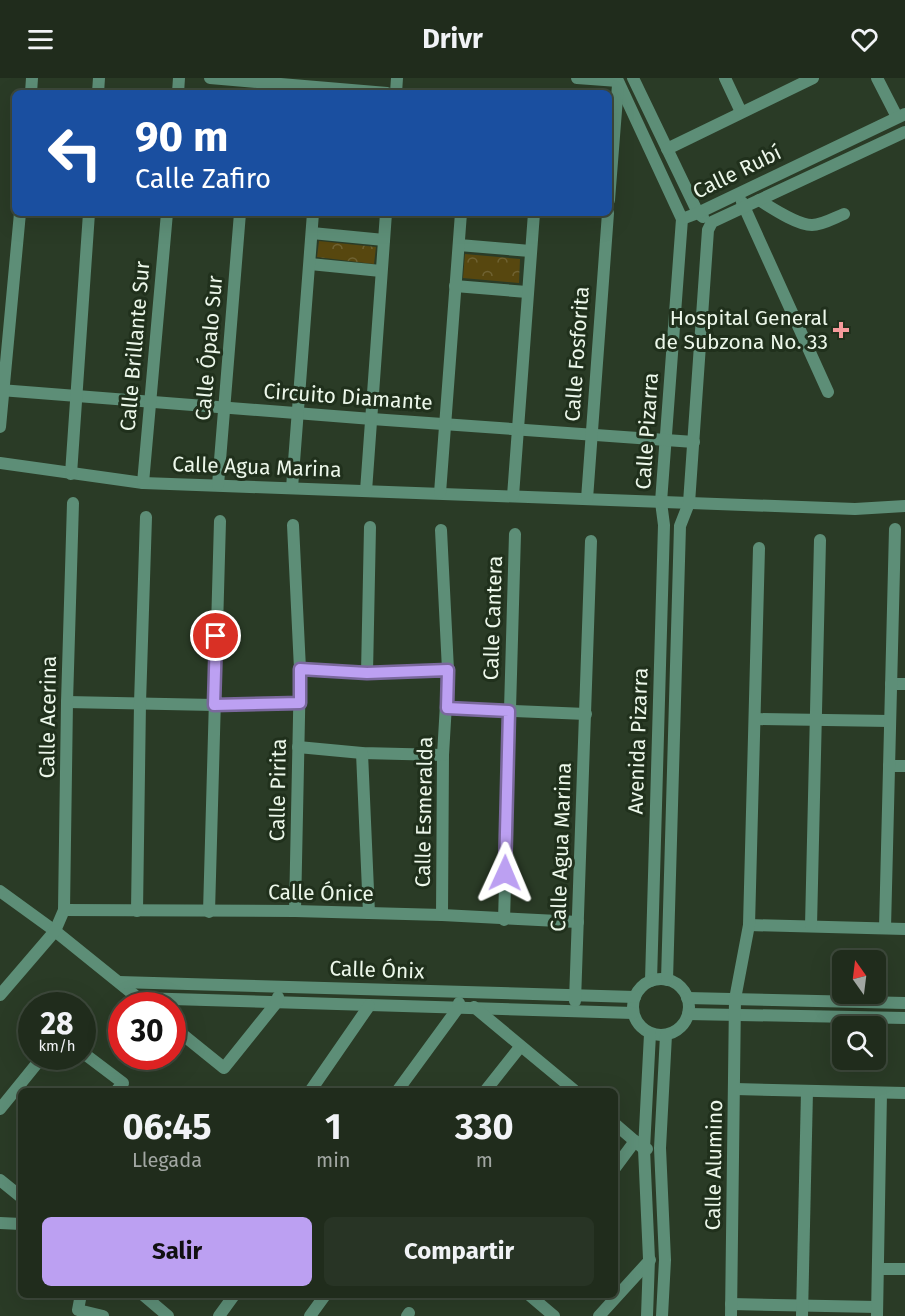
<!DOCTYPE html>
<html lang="es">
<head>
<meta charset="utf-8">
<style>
  :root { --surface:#202c1c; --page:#283425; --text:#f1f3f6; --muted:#a2a7a3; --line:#3d483b; --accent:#bca0f2 }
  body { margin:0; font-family:"Fira Sans",sans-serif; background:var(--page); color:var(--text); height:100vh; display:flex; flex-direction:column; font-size:22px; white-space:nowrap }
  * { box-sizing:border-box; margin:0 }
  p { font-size:20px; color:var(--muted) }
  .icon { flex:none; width:33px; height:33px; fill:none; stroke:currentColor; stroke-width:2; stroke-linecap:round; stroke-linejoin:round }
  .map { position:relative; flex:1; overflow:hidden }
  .panel { position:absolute; left:18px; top:1010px; width:600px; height:210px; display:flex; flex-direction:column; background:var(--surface); border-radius:9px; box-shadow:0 6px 24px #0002,0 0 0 2px var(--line) }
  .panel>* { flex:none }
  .hud { position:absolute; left:12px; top:12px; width:600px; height:126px; border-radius:9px; box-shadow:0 6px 24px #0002,0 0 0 2px var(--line); background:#1a4fa0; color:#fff; overflow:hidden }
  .needle { width:39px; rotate:346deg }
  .fabs { position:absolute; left:832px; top:872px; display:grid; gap:12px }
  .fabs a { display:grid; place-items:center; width:54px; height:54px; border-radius:9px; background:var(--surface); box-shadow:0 6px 24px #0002,0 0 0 2px var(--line); font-size:30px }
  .speed { position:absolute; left:18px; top:914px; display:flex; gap:12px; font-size:30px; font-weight:700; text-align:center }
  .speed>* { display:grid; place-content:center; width:78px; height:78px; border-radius:50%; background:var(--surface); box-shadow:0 6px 24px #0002,0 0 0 2px var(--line); line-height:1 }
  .speed small { font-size:15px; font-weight:400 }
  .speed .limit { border:9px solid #d22; background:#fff; color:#111 }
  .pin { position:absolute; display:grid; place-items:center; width:51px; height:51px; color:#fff; margin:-26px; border:3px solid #fff; border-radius:50%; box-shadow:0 2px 6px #0007 }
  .me { position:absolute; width:66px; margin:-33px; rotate:1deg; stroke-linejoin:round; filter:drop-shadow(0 0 4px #0008) }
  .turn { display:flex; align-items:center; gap:21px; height:126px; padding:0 24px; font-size:27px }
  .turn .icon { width:78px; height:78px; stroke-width:2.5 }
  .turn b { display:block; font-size:42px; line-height:51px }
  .eta { display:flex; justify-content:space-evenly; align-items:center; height:102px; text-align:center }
  .eta b { font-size:36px; font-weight:700; line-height:42px }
  .action { display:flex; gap:12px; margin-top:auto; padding:12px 24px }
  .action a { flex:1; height:69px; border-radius:9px; background:var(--accent); color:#111; font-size:24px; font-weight:700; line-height:69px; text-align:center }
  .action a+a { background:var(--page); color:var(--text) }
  header { display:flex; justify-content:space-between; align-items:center; height:78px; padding:0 24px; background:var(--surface); font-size:27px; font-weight:700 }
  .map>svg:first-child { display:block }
</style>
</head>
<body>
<header><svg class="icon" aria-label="menu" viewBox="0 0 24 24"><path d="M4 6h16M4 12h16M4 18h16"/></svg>Drivr<svg class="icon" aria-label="heart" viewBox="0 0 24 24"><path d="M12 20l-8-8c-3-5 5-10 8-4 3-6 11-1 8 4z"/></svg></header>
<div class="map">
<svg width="905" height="1238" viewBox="0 0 905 1238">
  <defs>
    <pattern id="park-crowns" width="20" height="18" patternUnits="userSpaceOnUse" patternTransform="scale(1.5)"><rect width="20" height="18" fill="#57470f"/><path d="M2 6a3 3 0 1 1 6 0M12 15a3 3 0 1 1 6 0" fill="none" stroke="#6f6232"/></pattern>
  </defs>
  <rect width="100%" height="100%" fill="#2a3b26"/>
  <g fill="url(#park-crowns)">
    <polygon points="319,163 376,169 374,186 317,179"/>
    <polygon points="465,176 520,181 519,205 463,200"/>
  </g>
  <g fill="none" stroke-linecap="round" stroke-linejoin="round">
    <g stroke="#5d8e77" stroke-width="12">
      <polyline points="210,0 387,15"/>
      <polyline points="577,0 618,3 682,141 661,424 664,447 651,903"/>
      <polyline points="633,0 698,135 703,139"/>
      <polyline points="725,0 741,34"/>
      <polyline points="877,0 897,39"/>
      <polyline points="31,15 32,0"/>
      <polyline points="98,15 99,0"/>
      <polyline points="178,15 179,0"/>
      <polyline points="396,15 397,0"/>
      <polyline points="667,71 813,0"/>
      <polyline points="609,122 618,7"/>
      <path d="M759 122C772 130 797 147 812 147 822 147 834 140 844 136"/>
      <polyline points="742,124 828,314"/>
      <polyline points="682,141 698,135 905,36"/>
      <polyline points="312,155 384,162"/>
      <polyline points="459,167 530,173"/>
      <polyline points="310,186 381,193"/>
      <polyline points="455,208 527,214"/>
      <polyline points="0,312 372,341 694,364"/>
      <polyline points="0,349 20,135"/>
      <polyline points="0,385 143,405 855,431 905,428"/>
      <polyline points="71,396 89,135"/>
      <polyline points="143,405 167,135"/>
      <polyline points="218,407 240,135"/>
      <polyline points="292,410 313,135"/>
      <polyline points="366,413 386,135"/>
      <polyline points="440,415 461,135"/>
      <polyline points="513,418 534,135"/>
      <polyline points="587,421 608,135"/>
      <polyline points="293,447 300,591 295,833"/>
      <polyline points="441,452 448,592 443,677 442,837"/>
      <polyline points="300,591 367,595 448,592"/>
      <polyline points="367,595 370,449"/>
      <polyline points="891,606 905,606"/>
      <polyline points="67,624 214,627 300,625"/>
      <polyline points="447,630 586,636"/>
      <polyline points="755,641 890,643"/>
      <polyline points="298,669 362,675 443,677"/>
      <polyline points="362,675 369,835"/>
      <polyline points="889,688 905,688"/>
      <polyline points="0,813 55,853 143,924"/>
      <polyline points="64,832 295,833 442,837 578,844"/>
      <polyline points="137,833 140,625 146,439"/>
      <polyline points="209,834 220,443"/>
      <polyline points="504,842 515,456"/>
      <polyline points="749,847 905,851"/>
      <polyline points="811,848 820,462"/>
      <polyline points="885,850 895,451"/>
      <circle cx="661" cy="929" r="28"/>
      <polyline points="667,902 680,448 689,425 708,152 712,144 905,54"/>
      <polyline points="119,904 635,919"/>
      <polyline points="0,917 55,853 64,832 67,624 73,425"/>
      <polyline points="138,920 633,935"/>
      <polyline points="687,920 905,925"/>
      <polyline points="575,923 591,463"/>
      <polyline points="474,929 574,1012"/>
      <polyline points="688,936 905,940"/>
      <polyline points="172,948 224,990 277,924 278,919"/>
      <polyline points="82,974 123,1005 117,1012"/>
      <polyline points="735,1011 905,1015"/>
      <polyline points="311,1012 369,928"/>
      <polyline points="398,1012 458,930 459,925"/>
      <polyline points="486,1012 520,969"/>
      <polyline points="0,1031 43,978"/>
      <polyline points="615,1046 644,1071 647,1071"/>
      <polyline points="615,1090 635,1063"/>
      <polyline points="0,1102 21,1119"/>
      <polyline points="0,1145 21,1146"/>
      <polyline points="878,1191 905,1191"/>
      <polyline points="81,1216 78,1232 103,1238"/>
      <polyline points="142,1216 168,1238"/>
      <polyline points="528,1216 554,1238"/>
      <polyline points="731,1226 877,1229"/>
      <polyline points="219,1238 235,1216"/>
      <polyline points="310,1238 326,1216"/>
      <polyline points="407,1238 409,1235"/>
      <polyline points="599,1238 650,1182"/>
      <polyline points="647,1238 649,1181 644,1071 650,956"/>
      <polyline points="662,1238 665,1182 660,1070 666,957"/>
      <polyline points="731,1238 735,921 749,847 759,470"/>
      <polyline points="802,1238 807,1013"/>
      <polyline points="877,1238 881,1015"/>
    </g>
  </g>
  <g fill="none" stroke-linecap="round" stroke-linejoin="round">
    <defs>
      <polyline id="route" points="216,558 214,627 300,625 300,591 367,595 448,592 447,630 509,633 505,795"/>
    </defs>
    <use href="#route" stroke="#7a689d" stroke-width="15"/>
    <use href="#route" stroke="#bca0f2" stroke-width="10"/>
  </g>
  <path fill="#f59b9c" stroke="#20301c" stroke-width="2" d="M838 243h6v6h6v6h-6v6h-6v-6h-6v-6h6z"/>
  <g text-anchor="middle" stroke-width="6" stroke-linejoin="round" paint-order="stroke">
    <g font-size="21" fill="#ecf7ea" stroke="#20301c">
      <text transform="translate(737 94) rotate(-26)" y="7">Calle Rubí</text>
      <text transform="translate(135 268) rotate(-85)" y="7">Calle Brillante Sur</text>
      <text transform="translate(209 270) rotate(-85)" y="7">Calle Ópalo Sur</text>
      <text transform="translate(577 276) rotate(-86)" y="7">Calle Fosforita</text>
      <text transform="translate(348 319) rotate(4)" y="7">Circuito Diamante</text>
      <text transform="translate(647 353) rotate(-86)" y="7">Calle Pizarra</text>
      <text transform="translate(257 389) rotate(2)" y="7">Calle Agua Marina</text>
      <text transform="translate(493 540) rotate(-88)" y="7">Calle Cantera</text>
      <text transform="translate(48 639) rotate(-89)" y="7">Calle Acerina</text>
      <text transform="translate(638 663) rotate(-88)" y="7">Avenida Pizarra</text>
      <text transform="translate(278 712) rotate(-89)" y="7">Calle Pirita</text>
      <text transform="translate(424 734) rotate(-89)" y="7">Calle Esmeralda</text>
      <text transform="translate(561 769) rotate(-88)" y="7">Calle Agua Marina</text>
      <text transform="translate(321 815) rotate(1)" y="7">Calle Ónice</text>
      <text transform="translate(377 892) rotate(2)" y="7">Calle Ónix</text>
      <text transform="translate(714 1087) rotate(-89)" y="7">Calle Alumino</text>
    </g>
    <g font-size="21" fill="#ecf7ea" stroke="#20301c" text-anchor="end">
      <text x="828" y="247">Hospital General<tspan x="828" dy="24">de Subzona No. 33</tspan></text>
    </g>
  </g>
</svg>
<div class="fabs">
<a><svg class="needle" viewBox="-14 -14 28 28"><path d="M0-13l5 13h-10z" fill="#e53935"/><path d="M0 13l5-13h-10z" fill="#a2a7a3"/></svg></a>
<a><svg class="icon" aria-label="search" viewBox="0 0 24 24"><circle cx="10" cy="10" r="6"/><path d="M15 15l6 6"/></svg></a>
</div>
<div class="speed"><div>28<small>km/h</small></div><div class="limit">30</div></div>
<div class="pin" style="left:216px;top:558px;background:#d93025"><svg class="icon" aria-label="arrive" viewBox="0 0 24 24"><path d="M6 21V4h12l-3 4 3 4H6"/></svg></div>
<svg class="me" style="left:505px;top:795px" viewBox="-20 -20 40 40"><path d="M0-17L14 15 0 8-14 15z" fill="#bca0f2" stroke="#fff" stroke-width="4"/></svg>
<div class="hud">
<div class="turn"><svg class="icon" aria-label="left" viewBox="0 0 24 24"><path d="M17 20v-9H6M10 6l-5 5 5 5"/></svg><div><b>90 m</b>Calle Zafiro</div></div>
</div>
<section class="panel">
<div class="eta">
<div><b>06:45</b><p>Llegada</p></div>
<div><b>1</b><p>min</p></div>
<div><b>330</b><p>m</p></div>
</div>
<div class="action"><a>Salir</a><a>Compartir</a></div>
</section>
</div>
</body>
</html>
